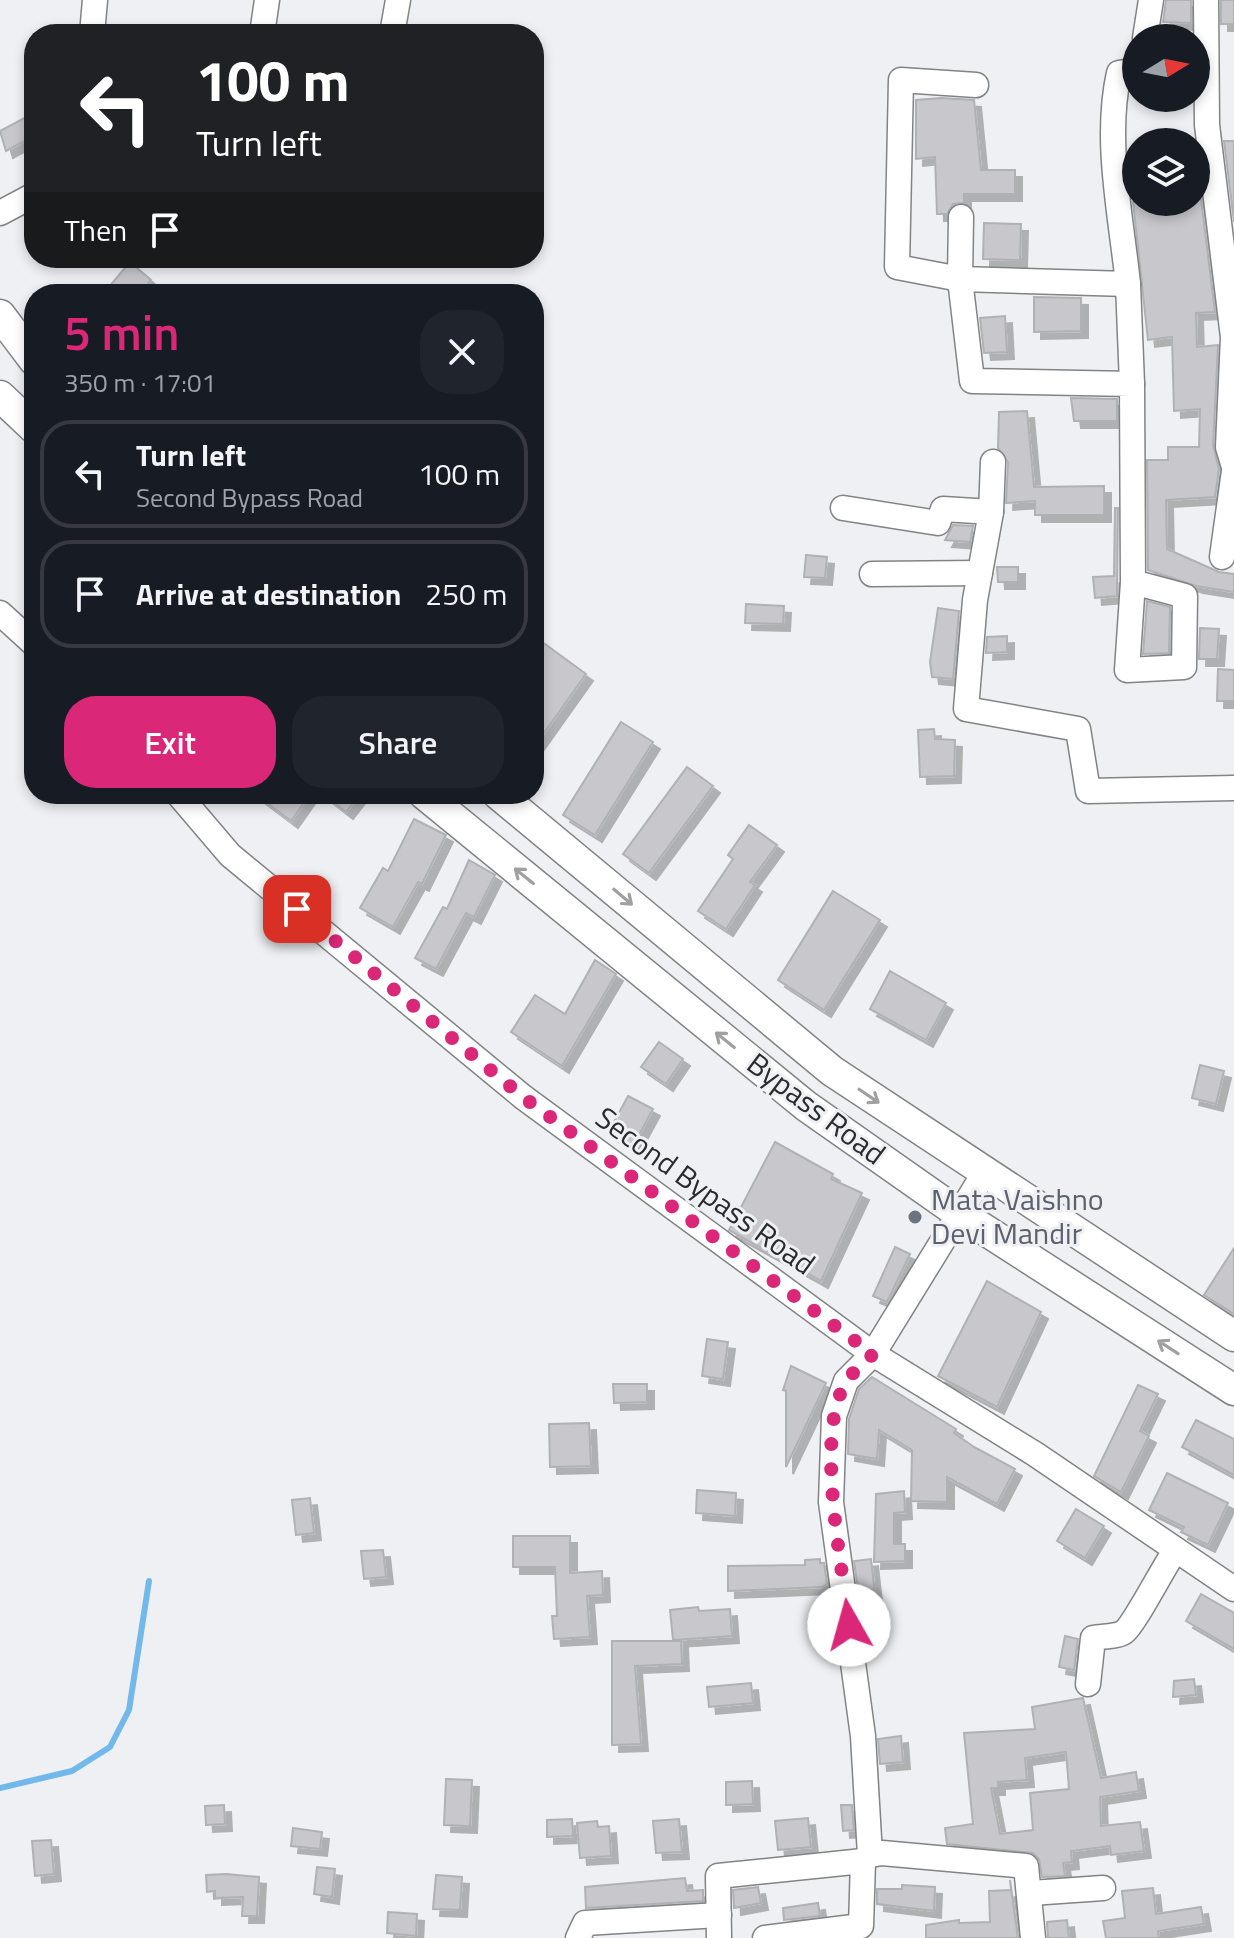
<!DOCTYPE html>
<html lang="en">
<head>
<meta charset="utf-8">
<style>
  :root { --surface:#171b24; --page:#20242c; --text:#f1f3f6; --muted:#9ea1a6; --line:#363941; --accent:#db2777 }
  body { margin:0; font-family:"Titillium Web",sans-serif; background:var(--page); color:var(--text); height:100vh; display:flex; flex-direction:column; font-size:30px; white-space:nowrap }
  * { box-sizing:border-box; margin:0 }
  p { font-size:26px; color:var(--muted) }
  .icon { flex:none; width:44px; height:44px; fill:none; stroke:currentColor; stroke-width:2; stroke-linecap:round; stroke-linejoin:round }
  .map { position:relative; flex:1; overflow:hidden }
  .side { position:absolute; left:24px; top:284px; width:520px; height:520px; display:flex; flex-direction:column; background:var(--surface); border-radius:32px; box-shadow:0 4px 12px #0003 }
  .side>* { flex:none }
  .hud { position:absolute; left:24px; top:24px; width:520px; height:244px; border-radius:32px; box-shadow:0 4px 12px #0003; background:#202124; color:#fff; overflow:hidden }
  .needle { width:52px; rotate:80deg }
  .tools { position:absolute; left:1122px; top:24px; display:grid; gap:16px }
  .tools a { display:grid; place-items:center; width:88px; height:88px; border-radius:50%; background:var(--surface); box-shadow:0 4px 12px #0003; font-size:40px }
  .pin { position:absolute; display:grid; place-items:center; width:68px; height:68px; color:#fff; margin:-34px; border-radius:16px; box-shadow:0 4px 12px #0006 }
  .me { position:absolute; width:88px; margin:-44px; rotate:353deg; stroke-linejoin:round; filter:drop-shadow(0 0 6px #0008) }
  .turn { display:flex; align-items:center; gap:28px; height:168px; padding:0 40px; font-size:36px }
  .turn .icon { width:104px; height:104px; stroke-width:2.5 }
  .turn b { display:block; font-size:56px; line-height:68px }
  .then { display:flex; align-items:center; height:76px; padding:0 40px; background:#0003; gap:16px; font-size:30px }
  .round { display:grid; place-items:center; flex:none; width:84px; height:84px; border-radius:32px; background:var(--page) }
  .headline { display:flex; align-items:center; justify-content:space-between; height:136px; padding:0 40px }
  h1 { font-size:48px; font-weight:600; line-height:60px; color:var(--accent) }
  .action { display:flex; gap:16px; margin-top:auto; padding:16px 40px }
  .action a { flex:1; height:92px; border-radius:32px; background:var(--accent); color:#fff; font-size:32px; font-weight:600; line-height:92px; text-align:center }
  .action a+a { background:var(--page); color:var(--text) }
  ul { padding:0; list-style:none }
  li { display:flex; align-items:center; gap:24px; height:108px; margin:0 16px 12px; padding:0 24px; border:4px solid var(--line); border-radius:32px }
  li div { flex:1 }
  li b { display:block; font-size:30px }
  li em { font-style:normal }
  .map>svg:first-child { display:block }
</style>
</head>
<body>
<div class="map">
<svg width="1234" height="1938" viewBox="0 0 1234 1938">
  <defs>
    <filter id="shadow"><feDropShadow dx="7" dy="7" stdDeviation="0" flood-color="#0004"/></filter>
  </defs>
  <rect width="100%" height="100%" fill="#eff0f3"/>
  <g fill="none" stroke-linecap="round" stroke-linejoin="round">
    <polyline stroke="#73b8eb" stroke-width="6" points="0,1788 72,1771 110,1747 129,1710 149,1581"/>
  </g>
  <g fill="#c8c8cc" stroke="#b0b1b4" stroke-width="2" fill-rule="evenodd" filter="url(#shadow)">
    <polygon points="1166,0 1191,0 1191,23 1163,22"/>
    <rect x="1221" y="0" width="13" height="24"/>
    <polygon points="941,98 974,100 981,170 1015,170 1015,194 964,194 964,203 953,204 947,214 937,214 935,157 916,159 916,100"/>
    <polygon points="34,113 34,136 6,151 0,131"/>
    <polygon points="1224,141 1234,141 1234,222"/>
    <polygon points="1196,159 1215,312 1196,313 1197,347 1218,345 1213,446 1219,469 1215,497 1166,500 1167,549 1219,572 1234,574 1234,592 1196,586 1148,570 1147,460 1168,460 1168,447 1199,447 1200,409 1174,411 1172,337 1148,340 1133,202 1196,202"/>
    <polygon points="984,223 1021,224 1020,260 983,259"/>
    <polygon points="130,262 151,280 140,294 103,294"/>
    <polygon points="1034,297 1081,298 1081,331 1034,332"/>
    <polygon points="1005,316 1007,352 984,353 980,318"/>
    <polygon points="1071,398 1117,399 1117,421 1074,421"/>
    <polygon points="1027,411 1034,487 1104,486 1104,515 1035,515 1035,501 1006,503 1008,462 998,448 999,412"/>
    <polygon points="1115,508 1118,508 1117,596 1095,598 1093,577 1114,576"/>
    <polygon points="953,525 973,526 970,542 945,540"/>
    <polygon points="806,555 827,557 825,578 804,577"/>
    <polygon points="997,567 1018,567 1018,582 998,582"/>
    <polygon points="1147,601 1170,607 1169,653 1143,654"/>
    <polygon points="746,604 784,606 783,624 745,623"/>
    <polygon points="938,608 959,611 953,679 932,677 930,662"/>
    <polygon points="1200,628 1219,629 1217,659 1199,659"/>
    <polygon points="534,636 586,674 534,747"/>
    <polygon points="1007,636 1007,652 986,653 987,637"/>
    <polygon points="1218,669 1234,670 1234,701 1217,701"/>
    <polygon points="621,722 653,742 595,835 563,815"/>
    <polygon points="934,729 935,739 955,740 954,776 920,777 918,730"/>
    <polygon points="687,767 713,786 649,873 623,854"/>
    <polygon points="255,794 310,794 291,821"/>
    <polygon points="323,794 360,794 346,812"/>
    <polygon points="414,819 446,835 422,884 418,882 393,927 360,908 383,868 388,871"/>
    <polygon points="749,825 777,845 750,882 755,885 726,929 698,911 733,859 728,855"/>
    <polygon points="469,860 495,875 474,917 466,913 436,969 415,958 443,907 447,909"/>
    <polygon points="833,891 880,920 824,1010 778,980"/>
    <polygon points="595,960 616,974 562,1066 511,1032 535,995 565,1014"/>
    <polygon points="890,971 946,1003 926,1040 870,1009"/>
    <polygon points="659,1042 683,1059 666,1084 641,1067"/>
    <polygon points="1200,1065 1224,1071 1216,1104 1192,1098"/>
    <polygon points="628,1096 653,1109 633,1146 608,1133"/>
    <polygon points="775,1142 833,1174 831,1179 862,1193 821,1281 729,1230"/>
    <polygon points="895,1247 910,1254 887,1302 873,1296"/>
    <polygon points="1234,1248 1234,1314 1204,1295"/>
    <polygon points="987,1281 1041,1312 997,1407 938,1376"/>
    <polygon points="707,1339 728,1342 723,1379 702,1376"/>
    <polygon points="791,1366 826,1383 786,1467 786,1391 783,1390"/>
    <polygon points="872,1377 956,1429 954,1433 974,1447 1015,1469 997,1504 947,1477 947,1502 911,1501 912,1450 879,1430 877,1459 848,1454 849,1419 859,1389"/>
    <polygon points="613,1384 647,1384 647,1402 614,1403"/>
    <polygon points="1138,1385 1158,1394 1140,1431 1149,1436 1121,1492 1094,1476"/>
    <polygon points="1196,1420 1234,1439 1234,1475 1182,1447"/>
    <polygon points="589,1423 591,1466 550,1467 549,1424"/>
    <polygon points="1167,1473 1228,1503 1208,1545 1181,1532 1184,1527 1149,1510"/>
    <polygon points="697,1490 736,1493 735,1516 696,1513"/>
    <polygon points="904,1491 905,1512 894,1513 894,1544 905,1544 905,1561 874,1562 876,1494"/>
    <polygon points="310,1498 314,1533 296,1535 292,1500"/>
    <polygon points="1076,1509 1104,1526 1085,1558 1057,1541"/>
    <polygon points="513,1536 570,1536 570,1573 602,1571 603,1595 587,1596 590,1637 554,1639 552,1616 557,1616 555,1567 513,1567"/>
    <polygon points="383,1550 386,1577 364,1579 361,1551"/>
    <polygon points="820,1559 820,1563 824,1563 827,1584 822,1587 728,1591 728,1566 805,1565 805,1560"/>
    <polygon points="871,1559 875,1595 859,1597 854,1561"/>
    <polygon points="1201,1594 1234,1613 1234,1649 1186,1621"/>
    <polygon points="698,1607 699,1611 730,1609 732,1636 673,1640 670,1610"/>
    <polygon points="1065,1636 1078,1639 1074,1670 1059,1667"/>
    <polygon points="612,1641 681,1641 682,1664 635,1666 641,1744 612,1745"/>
    <polygon points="1194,1679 1196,1695 1173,1697 1174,1681"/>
    <polygon points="751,1683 753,1703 709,1707 707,1687"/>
    <path d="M1083 1698 1101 1778 1136 1772 1139 1791 1100 1797 1101 1826 1140 1822 1144 1851 1111 1855 1110 1846 1071 1851 1072 1862 1063 1863 1065 1876 1042 1877 1039 1859 1033 1853 947 1844 945 1828 973 1824 964 1733 1035 1729 1032 1707ZM1066 1752 1069 1789 1030 1793 1033 1830 1000 1834 991 1788H998V1782L1027 1780 1025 1758Z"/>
    <polygon points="901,1736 903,1762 880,1764 878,1739"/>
    <polygon points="446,1779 472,1780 470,1826 444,1825"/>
    <polygon points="752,1781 753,1804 726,1805 726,1782"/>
    <polygon points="224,1805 225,1824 206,1825 205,1806"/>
    <polygon points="841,1805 852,1805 854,1830 843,1831"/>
    <polygon points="808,1818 811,1847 778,1850 775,1821"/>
    <polygon points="572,1819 573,1836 547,1837 547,1820"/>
    <polygon points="679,1819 682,1852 656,1853 653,1821"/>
    <polygon points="597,1821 598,1827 609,1826 611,1856 580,1858 577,1823"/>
    <polygon points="293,1828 322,1832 320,1849 291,1846"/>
    <polygon points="51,1840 54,1874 35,1876 32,1841"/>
    <polygon points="317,1867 335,1869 332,1897 314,1894"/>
    <polygon points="226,1874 259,1877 257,1916 242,1916 243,1897 215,1898 215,1891 207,1892 206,1875"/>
    <polygon points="436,1875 462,1877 460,1910 433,1909"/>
    <polygon points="685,1878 687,1891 703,1890 703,1901 586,1908 585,1887"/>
    <polygon points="1010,1880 1018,1938 926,1938 926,1925 959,1920 959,1923 990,1922 989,1891 1011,1890"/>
    <polygon points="902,1885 935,1887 934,1911 877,1904 877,1889 902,1889"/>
    <polygon points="758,1887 761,1903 734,1908 733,1890"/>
    <polygon points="1153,1888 1156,1914 1201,1907 1204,1924 1158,1931 1159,1938 1106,1938 1103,1921 1125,1918 1122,1891"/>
    <polygon points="818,1903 820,1916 784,1920 783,1908"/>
    <polygon points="388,1912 417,1914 416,1936 387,1933"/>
    <polygon points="1067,1920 1069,1938 1048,1938 1047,1922"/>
  </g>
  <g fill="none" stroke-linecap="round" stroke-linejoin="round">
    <defs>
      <g id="minor">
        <polyline points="1206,0 1207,125 1233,337 1228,447 1234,467"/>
        <polyline points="92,34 95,0"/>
        <polyline points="262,34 267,0"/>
        <polyline points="392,34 398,0"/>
        <polyline points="1145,38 1151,0"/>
        <polyline points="0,213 34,195"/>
        <polyline points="961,217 960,279 897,267 901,80 976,85"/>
        <polyline points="1128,284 1132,384"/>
        <polyline points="843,508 938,523 943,509 991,512 975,600 966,709 1078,729 1088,791 1234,788"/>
        <polyline points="991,512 993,462"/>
        <polyline points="1222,557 1234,471"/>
        <polyline points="872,574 980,573"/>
        <path d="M1133 582 1185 596 1184 667 1127 670 1133 582 1132 384 972 381 960 279 1128 284C1121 216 1104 140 1119 73L1136 70"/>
        <polyline points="0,613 34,644"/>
        <polyline points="178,794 230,855 523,1097 873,1354 1035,1454 1234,1589"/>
        <polyline points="985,1172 873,1354 846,1381 834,1416 831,1502 863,1736 870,1855 882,1853 1026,1866 1033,1938"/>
        <path d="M1088 1684 1093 1638C1102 1636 1117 1637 1124 1632 1134 1625 1164 1566 1175 1551"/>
        <polyline points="1031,1893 1103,1888"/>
        <polyline points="578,1938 585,1923 719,1915"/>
        <polyline points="719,1938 718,1876 863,1861 870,1855"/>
        <polyline points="765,1938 861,1926 863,1861"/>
      </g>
      <g id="major">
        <polyline points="0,315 34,360"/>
        <polyline points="0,396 34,428"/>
        <polyline points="424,794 806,1106 957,1212 1234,1390"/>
        <polyline points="498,794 832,1071 1234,1336"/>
      </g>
    </defs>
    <use href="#minor" stroke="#828385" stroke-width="27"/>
    <use href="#major" stroke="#828385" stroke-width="33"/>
    <use href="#minor" stroke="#fff" stroke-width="24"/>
    <use href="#major" stroke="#fff" stroke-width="30"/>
  </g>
  <defs><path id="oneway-shaft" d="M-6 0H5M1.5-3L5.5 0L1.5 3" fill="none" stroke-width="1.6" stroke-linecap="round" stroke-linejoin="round" transform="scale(2)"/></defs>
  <g stroke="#a0a0a0">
    <use href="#oneway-shaft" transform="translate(524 876) rotate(-141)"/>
    <use href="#oneway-shaft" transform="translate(623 897) rotate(40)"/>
    <use href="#oneway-shaft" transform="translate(725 1040) rotate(-141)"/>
    <use href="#oneway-shaft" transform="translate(869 1096) rotate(34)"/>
    <use href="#oneway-shaft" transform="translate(1168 1347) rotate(-147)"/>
  </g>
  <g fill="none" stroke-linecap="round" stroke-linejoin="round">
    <path stroke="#db2777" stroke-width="14" stroke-dasharray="0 25.2" d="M297 909 523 1097 873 1354C865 1363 853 1371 847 1381 813 1430 843 1567 849 1625"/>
  </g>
  <circle fill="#6b7280" stroke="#eff0f3" stroke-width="3" cx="915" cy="1217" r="8"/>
  <g text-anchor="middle" stroke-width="6" stroke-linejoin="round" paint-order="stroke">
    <g font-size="30" fill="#2b2b2d" stroke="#eff0f3">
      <text transform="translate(816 1109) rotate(37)" y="10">Bypass Road</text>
      <text transform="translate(705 1191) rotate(36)" y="10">Second Bypass Road</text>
    </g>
    <g font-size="30" fill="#5b616d" stroke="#eff0f3" text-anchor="start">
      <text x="931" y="1210">Mata Vaishno<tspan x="931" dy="34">Devi Mandir</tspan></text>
    </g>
  </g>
</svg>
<div class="tools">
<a><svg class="needle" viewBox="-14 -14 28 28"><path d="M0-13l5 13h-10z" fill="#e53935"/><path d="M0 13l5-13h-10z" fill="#9ea1a6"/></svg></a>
<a><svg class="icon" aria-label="layers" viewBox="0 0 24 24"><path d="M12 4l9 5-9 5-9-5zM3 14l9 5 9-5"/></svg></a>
</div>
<div class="pin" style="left:297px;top:909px;background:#d93025"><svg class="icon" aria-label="arrive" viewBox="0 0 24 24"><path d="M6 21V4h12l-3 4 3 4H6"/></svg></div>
<svg class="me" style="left:849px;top:1625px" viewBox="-20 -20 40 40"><circle r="19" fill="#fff"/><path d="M0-13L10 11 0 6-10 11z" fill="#db2777"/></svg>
<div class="hud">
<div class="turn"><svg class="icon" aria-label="left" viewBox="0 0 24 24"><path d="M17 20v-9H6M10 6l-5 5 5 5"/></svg><div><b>100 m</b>Turn left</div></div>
<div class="then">Then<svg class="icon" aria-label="arrive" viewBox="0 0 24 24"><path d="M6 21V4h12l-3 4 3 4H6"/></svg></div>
</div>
<section class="side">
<div class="headline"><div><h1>5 min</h1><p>350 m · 17:01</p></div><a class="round"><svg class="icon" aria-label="close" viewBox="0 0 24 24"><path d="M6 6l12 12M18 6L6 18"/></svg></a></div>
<ul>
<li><svg class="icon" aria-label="left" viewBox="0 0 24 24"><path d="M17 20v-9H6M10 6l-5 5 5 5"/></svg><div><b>Turn left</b><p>Second Bypass Road</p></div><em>100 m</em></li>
<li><svg class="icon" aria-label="arrive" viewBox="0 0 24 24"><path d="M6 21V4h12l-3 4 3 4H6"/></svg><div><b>Arrive at destination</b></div><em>250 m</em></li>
</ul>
<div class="action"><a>Exit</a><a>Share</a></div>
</section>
</div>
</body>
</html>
